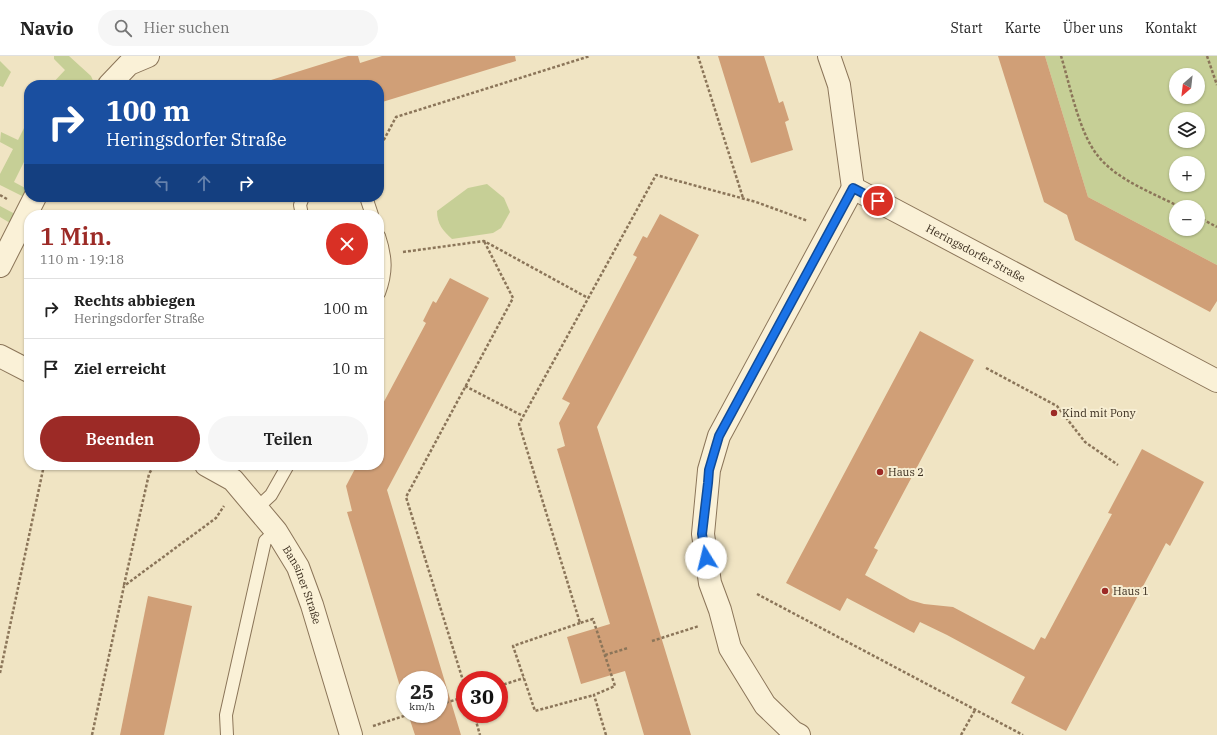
<!DOCTYPE html>
<html lang="de">
<head>
<meta charset="utf-8">
<style>
  :root { --surface:#fff; --page:#f6f6f6; --text:#222; --muted:#767676; --line:#e0e0e0; --accent:#9c2a26 }
  body { margin:0; font-family:"IBM Plex Serif",serif; background:var(--page); color:var(--text); height:100vh; display:flex; flex-direction:column; font-size:15px; white-space:nowrap }
  * { box-sizing:border-box; margin:0 }
  p { font-size:13px; color:var(--muted) }
  .icon { flex:none; width:22px; height:22px; fill:none; stroke:currentColor; stroke-width:2; stroke-linecap:round; stroke-linejoin:round }
  .map { position:relative; flex:1; overflow:hidden }
  .panel { position:absolute; left:24px; top:154px; width:360px; height:260px; display:flex; flex-direction:column; background:var(--surface); border-radius:16px; box-shadow:0 1px 3px #0004 }
  .panel>* { flex:none }
  .guide { position:absolute; left:24px; top:24px; width:360px; height:122px; border-radius:16px; box-shadow:0 1px 3px #0004; background:#1a4fa0; color:#fff; overflow:hidden }
  .needle { width:26px; rotate:208deg }
  .controls { position:absolute; left:1169px; top:12px; display:grid; gap:8px }
  .controls a { display:grid; place-items:center; width:36px; height:36px; border-radius:50%; background:var(--surface); box-shadow:0 1px 3px #0004; font-size:20px }
  .speed { position:absolute; left:396px; top:615px; display:flex; gap:8px; font-size:20px; font-weight:700; text-align:center }
  .speed>* { display:grid; place-content:center; width:52px; height:52px; border-radius:50%; background:var(--surface); box-shadow:0 1px 3px #0004; line-height:1 }
  .speed small { font-size:10px; font-weight:400 }
  .speed .limit { border:6px solid #d22; background:#fff; color:#111 }
  .pin { position:absolute; display:grid; place-items:center; width:34px; height:34px; color:#fff; margin:-17px; border:2px solid #fff; border-radius:50%; box-shadow:0 1px 4px #0007 }
  .me { position:absolute; width:44px; margin:-22px; rotate:351deg; stroke-linejoin:round; filter:drop-shadow(0 0 3px #0008) }
  .turn { display:flex; align-items:center; gap:14px; height:84px; padding:0 16px; font-size:18px }
  .turn .icon { width:52px; height:52px; stroke-width:2.5 }
  .turn b { display:block; font-size:28px; line-height:34px }
  .lanes { display:flex; align-items:center; height:38px; padding:0 16px; background:#0003; justify-content:center; gap:20px; direction:ltr }
  .lanes .off { opacity:.35 }
  .round { display:grid; place-items:center; flex:none; width:42px; height:42px; border-radius:21px; background:var(--page) }
  .summary { display:flex; align-items:center; justify-content:space-between; height:68px; padding:0 16px }
  h1 { font-size:24px; font-weight:600; line-height:30px; color:var(--accent) }
  .cta { display:flex; gap:8px; margin-top:auto; padding:8px 16px }
  .cta a { flex:1; height:46px; border-radius:24px; background:var(--accent); color:#fff; font-size:16px; font-weight:600; line-height:46px; text-align:center }
  .cta a+a { background:var(--page); color:var(--text) }
  ul { padding:0; list-style:none }
  li { display:flex; align-items:center; gap:12px; height:60px; padding:0 16px; border-top:1px solid var(--line) }
  li div { flex:1 }
  li b { display:block; font-size:15px }
  li em { font-style:normal }
  header { display:flex; align-items:center; gap:24px; box-sizing:border-box; height:56px; padding:0 20px; background:var(--surface); border-bottom:1px solid var(--line) }
  header strong { font-size:19px }
  nav { display:flex; gap:22px; margin-inline-start:auto; font-size:14px }
  .search { width:280px; height:36px; background:var(--page); display:flex; align-items:center; gap:10px; box-sizing:border-box; padding:0 14px; border-radius:22px; color:var(--muted); font-size:15px }
  .map>svg:first-child { display:block }
</style>
</head>
<body>
<header>
<strong>Navio</strong>
<div class="search"><svg class="icon" aria-label="search" viewBox="0 0 24 24"><circle cx="10" cy="10" r="6"/><path d="M15 15l6 6"/></svg>Hier suchen</div>
<nav><a>Start</a><a>Karte</a><a>Über uns</a><a>Kontakt</a></nav>
</header>
<div class="map">
<svg width="1217" height="679" viewBox="0 0 1217 679">
  <rect width="100%" height="100%" fill="#f0e4c3"/>
  <g fill="#c6cf96" fill-rule="evenodd">
    <polygon points="54,0 69,0 91,20 95,29 51,29 65,14 54,3"/>
    <path d="M1045 0H1217V209L1088 141ZM1176 19H1198V41H1176ZM1176 63H1198V85H1176ZM1176 107H1198V129H1176ZM1176 151H1198V173H1176Z"/>
    <polygon points="0,5 11,16 3,31 0,30"/>
    <polygon points="29,62 29,101 27,100 14,126 29,134 24,141 0,129 0,118 13,93 0,86 1,76 18,84"/>
    <path d="M487 128 504 142 510 156 501 172 493 177 452 183C443 175 437 168 437 155L468 132Z"/>
    <polygon points="0,150 15,158 10,167 0,161"/>
  </g>
  <g fill="#d09f77">
    <polygon points="348,0 358,0 360,7 382,0 515,0 516,5 379,47 379,29 271,29 271,24"/>
    <polygon points="718,0 764,0 779,47 783,45 789,64 785,66 793,94 751,107"/>
    <polygon points="998,0 1045,0 1088,141 1217,209 1217,245 1210,256 1075,184 1067,159 1044,146"/>
    <polygon points="660,158 699,179 597,371 691,679 644,679 625,615 581,628 567,581 610,568 557,393 565,390 559,367 570,347 562,343 637,201 633,199 643,180 647,182"/>
    <polygon points="450,222 489,242 387,434 461,679 415,679 408,658 439,658 439,624 405,624 405,647 347,456 352,455 346,430 357,409 379,409 379,355 426,267 423,265 433,245 436,247"/>
    <polygon points="920,275 974,304 874,492 878,494 865,519 910,544 924,548 953,551 1034,594 1041,581 1045,583 1112,458 1108,457 1142,393 1204,426 1170,490 1166,487 1066,675 1011,647 1025,621 947,579 920,566 914,577 847,542 840,555 786,527"/>
    <polygon points="148,540 192,550 164,679 120,679"/>
  </g>
  <g fill="none" stroke-linecap="round" stroke-linejoin="round">
    <defs>
      <g id="lane">
        <polyline points="366,141 372,159"/>
        <polyline points="302,159 300,149 303,141"/>
        <path d="M379 180C386 201 387 216 379 237"/>
        <polyline points="257,452 271,439 288,409"/>
        <polyline points="227,679 226,659 265,485 276,475"/>
      </g>
      <g id="street">
        <polyline points="829,0 839,29 853,132"/>
        <polyline points="109,29 129,8 148,0"/>
        <path id="s1" d="M853 132 1217 325"/>
        <polyline points="0,210 35,141"/>
        <polyline points="0,300 29,315"/>
        <path id="s2" d="M206 409 233 424 276 475 298 511 312 549 351 679"/>
        <polyline points="799,679 793,676 765,649 730,592 720,554 710,527 703,478 709,414 719,380 853,132"/>
      </g>
    </defs>
    <use href="#lane" stroke="#8b7559" stroke-width="14"/>
    <use href="#street" stroke="#8b7559" stroke-width="24"/>
    <g stroke="#8b7559" stroke-width="2.5" stroke-dasharray="3 2" stroke-linecap="butt">
      <polyline points="698,0 743,142"/>
      <path d="M1061 0C1070 29 1079 77 1098 100 1117 124 1153 137 1180 151"/>
      <polyline points="1207,0 1217,29"/>
      <polyline points="379,93 396,61 590,0"/>
      <polyline points="0,139 7,143"/>
      <polyline points="1198,161 1217,171"/>
      <polyline points="403,196 484,185 588,242"/>
      <polyline points="986,312 1057,350 1085,386 1118,409"/>
      <polyline points="465,330 523,360"/>
      <polyline points="124,529 149,418 154,409"/>
      <polyline points="757,538 1023,679"/>
      <polyline points="580,567 513,590 535,655 594,639"/>
      <polyline points="652,585 699,570"/>
      <polyline points="605,599 628,592"/>
      <polyline points="0,617 44,409"/>
      <polyline points="499,630 524,622"/>
      <polyline points="465,631 406,441 513,242 484,185"/>
      <polyline points="441,648 465,641"/>
      <polyline points="474,658 480,679"/>
      <polyline points="373,670 410,658"/>
      <polyline points="92,679 124,530 216,462 224,450"/>
      <polyline points="606,679 594,639 615,630 593,563 580,567 519,368 656,119 756,146 808,165"/>
      <polyline points="961,679 975,654"/>
    </g>
    <use href="#lane" stroke="#faf1d7" stroke-width="12"/>
    <use href="#street" stroke="#faf1d7" stroke-width="22"/>
  </g>
  <g fill="none" stroke-linecap="round" stroke-linejoin="round">
    <defs>
      <polyline id="route" points="706,502 702,478 708,427 709,414 719,380 853,132 878,145"/>
    </defs>
    <use href="#route" stroke="#114b97" stroke-width="10"/>
    <use href="#route" stroke="#1a73e8" stroke-width="7"/>
  </g>
  <g fill="#9c2a26" stroke="#f7eed3" stroke-width="1.5">
    <circle cx="1054" cy="357" r="4"/>
    <circle cx="880" cy="416" r="4"/>
    <circle cx="1105" cy="535" r="4"/>
  </g>
  <g text-anchor="middle" stroke-width="4" stroke-linejoin="round" paint-order="stroke">
    <g font-size="11" fill="#3a2d1e" stroke="#f7eed3">
      <text dy="4" stroke="none"><textPath href="#s1" startOffset="139">Heringsdorfer Straße</textPath></text>
      <text dy="4" stroke="none"><textPath href="#s2" startOffset="158">Bansiner Straße</textPath></text>
    </g>
    <g font-size="11" fill="#3a2d1e" stroke="#f7eed3" text-anchor="start">
      <text x="1062" y="361">Kind mit Pony</text>
      <text x="888" y="420">Haus 2</text>
      <text x="1113" y="539">Haus 1</text>
    </g>
  </g>
</svg>
<div class="controls">
<a><svg class="needle" viewBox="-14 -14 28 28"><path d="M0-13l5 13h-10z" fill="#e53935"/><path d="M0 13l5-13h-10z" fill="#767676"/></svg></a>
<a><svg class="icon" aria-label="layers" viewBox="0 0 24 24"><path d="M12 4l9 5-9 5-9-5zM3 14l9 5 9-5"/></svg></a>
<a>+</a>
<a>−</a>
</div>
<div class="speed"><div>25<small>km/h</small></div><div class="limit">30</div></div>
<div class="pin" style="left:878px;top:145px;background:#d93025"><svg class="icon" aria-label="arrive" viewBox="0 0 24 24"><path d="M6 21V4h12l-3 4 3 4H6"/></svg></div>
<svg class="me" style="left:706px;top:502px" viewBox="-20 -20 40 40"><circle r="19" fill="#fff"/><path d="M0-13L10 11 0 6-10 11z" fill="#1a73e8"/></svg>
<div class="guide">
<div class="turn"><svg class="icon" aria-label="right" viewBox="0 0 24 24"><path d="M7 20v-9h11M14 6l5 5-5 5"/></svg><div><b>100 m</b>Heringsdorfer Straße</div></div>
<div class="lanes"><svg class="icon off" aria-label="left" viewBox="0 0 24 24"><path d="M17 20v-9H6M10 6l-5 5 5 5"/></svg><svg class="icon off" aria-label="ahead" viewBox="0 0 24 24"><path d="M12 20V5M6 11l6-6 6 6"/></svg><svg class="icon" aria-label="right" viewBox="0 0 24 24"><path d="M7 20v-9h11M14 6l5 5-5 5"/></svg></div>
</div>
<section class="panel">
<div class="summary"><div><h1>1 Min.</h1><p>110 m · 19:18</p></div><a class="round" style="background:#d93025;color:#fff"><svg class="icon" aria-label="close" viewBox="0 0 24 24"><path d="M6 6l12 12M18 6L6 18"/></svg></a></div>
<ul>
<li><svg class="icon" aria-label="right" viewBox="0 0 24 24"><path d="M7 20v-9h11M14 6l5 5-5 5"/></svg><div><b>Rechts abbiegen</b><p>Heringsdorfer Straße</p></div><em>100 m</em></li>
<li><svg class="icon" aria-label="arrive" viewBox="0 0 24 24"><path d="M6 21V4h12l-3 4 3 4H6"/></svg><div><b>Ziel erreicht</b></div><em>10 m</em></li>
</ul>
<div class="cta"><a>Beenden</a><a>Teilen</a></div>
</section>
</div>
</body>
</html>
